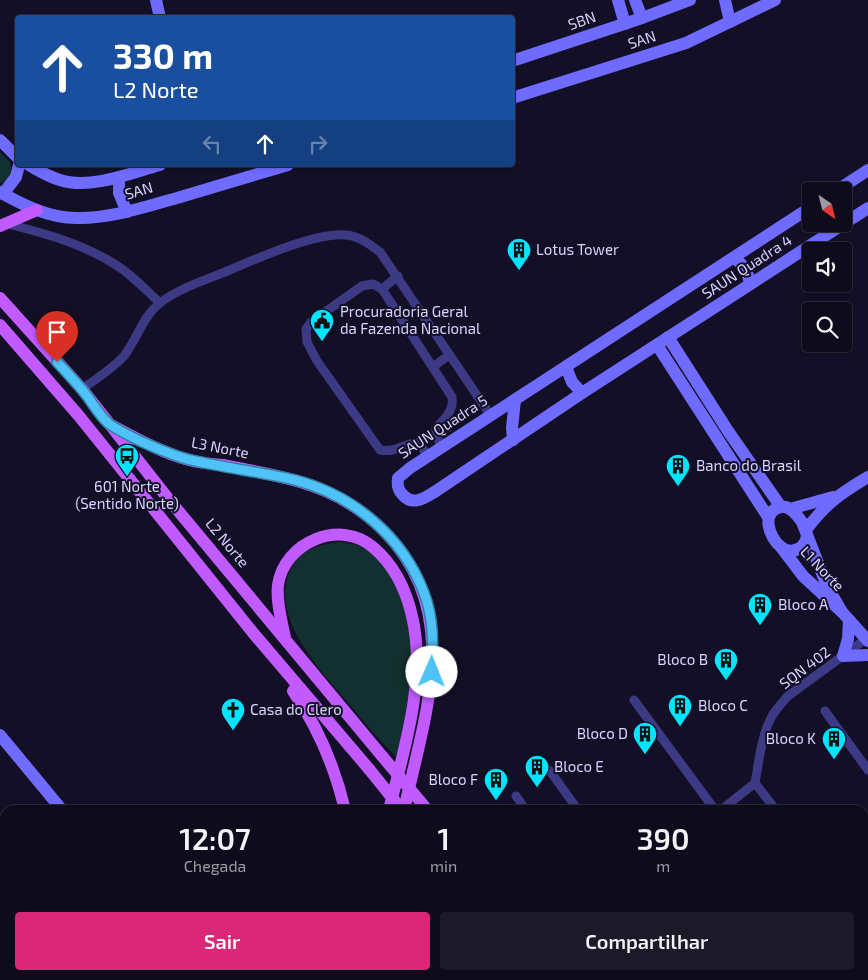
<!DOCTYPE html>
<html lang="pt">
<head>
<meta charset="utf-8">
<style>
  :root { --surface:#0e0b1c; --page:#1c1929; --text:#f1f3f6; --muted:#9b9ba3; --line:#2e2b3b; --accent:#db2777 }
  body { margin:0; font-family:"Exo 2",sans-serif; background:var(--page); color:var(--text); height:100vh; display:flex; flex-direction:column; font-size:19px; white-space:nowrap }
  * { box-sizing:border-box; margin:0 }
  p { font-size:16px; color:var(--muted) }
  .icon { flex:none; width:28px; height:28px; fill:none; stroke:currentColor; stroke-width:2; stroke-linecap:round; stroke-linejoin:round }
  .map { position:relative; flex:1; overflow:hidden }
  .details { position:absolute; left:0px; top:805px; width:869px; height:175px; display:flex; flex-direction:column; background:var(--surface); border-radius:15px 15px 0 0; box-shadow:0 1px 4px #0004,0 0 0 1px var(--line) }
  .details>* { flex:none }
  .banner { position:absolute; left:15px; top:15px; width:500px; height:152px; border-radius:5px; box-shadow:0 1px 4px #0004,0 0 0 1px var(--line); background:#1a4fa0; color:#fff; overflow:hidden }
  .needle { width:32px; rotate:145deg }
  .controls { position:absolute; left:802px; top:182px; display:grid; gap:10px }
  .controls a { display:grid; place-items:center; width:50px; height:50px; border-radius:5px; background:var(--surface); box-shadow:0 1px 4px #0004,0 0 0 1px var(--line); font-size:25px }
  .pin { position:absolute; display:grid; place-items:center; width:42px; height:42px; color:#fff; margin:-51px -21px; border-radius:50% 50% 50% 0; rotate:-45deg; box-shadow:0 0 5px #0007 }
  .pin .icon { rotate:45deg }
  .me { position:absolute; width:55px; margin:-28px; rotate:1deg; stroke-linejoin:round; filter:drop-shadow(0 0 4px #0008) }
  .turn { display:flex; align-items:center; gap:18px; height:105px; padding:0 15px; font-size:22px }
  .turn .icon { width:65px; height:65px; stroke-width:2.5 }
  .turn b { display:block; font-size:35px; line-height:42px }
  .lanes { display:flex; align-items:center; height:48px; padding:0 15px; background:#0003; justify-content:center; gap:25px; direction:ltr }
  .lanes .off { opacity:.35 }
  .eta { display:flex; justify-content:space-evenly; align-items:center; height:85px; text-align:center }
  .eta b { font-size:30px; font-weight:600; line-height:35px }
  .action { display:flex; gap:10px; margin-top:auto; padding:10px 15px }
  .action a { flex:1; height:58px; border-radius:5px; background:var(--accent); color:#fff; font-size:20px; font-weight:600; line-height:58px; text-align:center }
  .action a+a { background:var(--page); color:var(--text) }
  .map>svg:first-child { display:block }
</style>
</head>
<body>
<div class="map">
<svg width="868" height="980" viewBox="0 0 868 980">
  <rect width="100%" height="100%" fill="#130f26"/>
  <g fill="#12302f">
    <polygon points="0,152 10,162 12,172 6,182 0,183"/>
    <path d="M342 542 363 546 380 559 405 599 414 663 398 759C379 740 362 720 345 699 318 668 268 614 291 569 300 550 321 543 342 542Z"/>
  </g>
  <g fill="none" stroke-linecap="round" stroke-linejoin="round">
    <g stroke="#3d3a85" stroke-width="9">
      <path d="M4 223C44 233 85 244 119 267 134 277 147 291 160 303"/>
      <polyline points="382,289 398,276"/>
      <polyline points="433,367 449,355"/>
      <path d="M82 389C96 379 112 369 124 356 137 339 143 316 160 303 179 288 208 279 230 270 258 258 316 232 346 235 360 236 370 245 380 252L491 416"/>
      <path d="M429 457 418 443C402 443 398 453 380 450L317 361 307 342 306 329 311 322 362 286 373 284 382 289 452 397C454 412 444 418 436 429V436L443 447"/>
      <polyline points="634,700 715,810"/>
      <polyline points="825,711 868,770"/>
      <polyline points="550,771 578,810"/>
      <polyline points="755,783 776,810"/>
      <polyline points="516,796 526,810"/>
      <path d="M721 810 755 783C759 762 761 737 771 718 775 710 782 703 788 696L866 639"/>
      <polyline points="864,844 868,841"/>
      <polyline points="864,929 868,935"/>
      <polyline points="817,975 820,980"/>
    </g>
    <g stroke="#6f6bff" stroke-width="12">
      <polyline points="156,0 160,18"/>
      <polyline points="618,0 625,24"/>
      <polyline points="635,0 642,18"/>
      <polyline points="725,0 730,22"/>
      <polyline points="512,61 642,18 690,0"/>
      <polyline points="512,98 686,43 775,0"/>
      <polyline points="0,140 18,158"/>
      <path d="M29 165C39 171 49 177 60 180 90 190 131 173 160 165"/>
      <polyline points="119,177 119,193 127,212"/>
      <polyline points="836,191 868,170"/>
      <path d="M0 192C23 205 49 218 76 218 110 219 144 207 177 198 214 187 251 176 288 165"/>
      <polyline points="3,194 16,177 19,165"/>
      <path d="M811 207 410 468 398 478C397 485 398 490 402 494 413 507 424 498 436 491L582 393 868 208"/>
      <path d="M734 258C745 266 748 272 750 284"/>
      <polyline points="668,337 728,431 781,507"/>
      <polyline points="657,345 768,517"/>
      <polyline points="566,367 572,382 582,393"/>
      <polyline points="513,440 512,428 515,400"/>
      <polyline points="790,509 833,497"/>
      <path d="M806 530C825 504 841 493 868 477"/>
      <path d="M807 536C805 549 792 555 781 547 769 538 760 511 781 507 790 505 797 515 802 522L827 586 842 612"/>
      <polyline points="781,547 803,576 842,612 868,641"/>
      <polyline points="849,620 848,639 843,656 868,655"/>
      <polyline points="0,735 62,810"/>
      <polyline points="132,980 137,975"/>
    </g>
    <g stroke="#c25bff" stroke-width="12">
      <polyline points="0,226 37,210"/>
      <polyline points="0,298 82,389 170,501 382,756"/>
      <polyline points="0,325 79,416 254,634 369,769"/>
      <path d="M113 426C137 439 163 453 189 460 200 463 212 464 223 465 248 470 273 474 297 481 330 490 360 507 384 531 464 612 425 714 404 810"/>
      <path d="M285 638C282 622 276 602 278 585 284 542 341 518 374 548 395 566 406 590 412 616 427 678 404 750 389 810"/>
      <path d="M293 691C318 727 335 768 345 810"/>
      <polyline points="538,975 542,980"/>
      <polyline points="561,975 565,980"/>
      <polyline points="347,980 348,975"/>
      <polyline points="383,980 383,975"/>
    </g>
    <g stroke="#c25bff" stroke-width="12">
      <polyline points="382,756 425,807"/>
      <polyline points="369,769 402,810"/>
    </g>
  </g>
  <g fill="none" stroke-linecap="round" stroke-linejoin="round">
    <defs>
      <path id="route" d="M57 362C67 373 78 384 87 396 93 404 100 416 108 423 116 429 128 435 138 440 154 447 173 456 191 460 225 468 261 472 295 480 353 495 403 537 424 593 434 618 433 646 432 672"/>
    </defs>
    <use href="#route" stroke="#337fa1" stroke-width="12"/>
    <use href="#route" stroke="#4fc3f7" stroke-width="9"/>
  </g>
  <defs>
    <symbol id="building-pin" viewBox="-11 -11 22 30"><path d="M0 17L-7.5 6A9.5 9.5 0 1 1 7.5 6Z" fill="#00e5ff" stroke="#130f26"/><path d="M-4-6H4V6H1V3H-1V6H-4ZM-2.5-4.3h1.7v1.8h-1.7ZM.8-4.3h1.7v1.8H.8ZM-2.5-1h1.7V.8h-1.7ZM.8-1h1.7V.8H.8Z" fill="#111"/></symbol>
    <symbol id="civic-pin" viewBox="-11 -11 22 30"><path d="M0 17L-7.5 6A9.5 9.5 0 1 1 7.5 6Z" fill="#00e5ff" stroke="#130f26"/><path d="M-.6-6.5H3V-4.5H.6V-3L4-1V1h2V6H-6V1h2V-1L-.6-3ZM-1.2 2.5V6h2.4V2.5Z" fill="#111"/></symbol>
    <symbol id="bus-pin" viewBox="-11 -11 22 30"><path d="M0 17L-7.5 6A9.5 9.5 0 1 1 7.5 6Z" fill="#00e5ff" stroke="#130f26"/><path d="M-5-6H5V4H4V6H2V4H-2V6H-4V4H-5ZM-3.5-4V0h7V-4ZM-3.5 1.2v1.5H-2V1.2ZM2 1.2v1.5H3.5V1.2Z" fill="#111"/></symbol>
    <symbol id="church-pin" viewBox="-11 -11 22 30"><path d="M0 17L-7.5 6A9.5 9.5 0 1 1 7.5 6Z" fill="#00e5ff" stroke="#130f26"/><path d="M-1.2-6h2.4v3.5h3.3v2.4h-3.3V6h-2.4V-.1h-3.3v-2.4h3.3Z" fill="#111"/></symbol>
  </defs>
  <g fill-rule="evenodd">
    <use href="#building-pin" x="505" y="236" width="28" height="38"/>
    <use href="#civic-pin" x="308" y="307" width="28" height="38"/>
    <use href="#bus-pin" x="113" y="442" width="28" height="38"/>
    <use href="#building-pin" x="664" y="452" width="28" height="38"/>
    <use href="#building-pin" x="746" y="591" width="28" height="38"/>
    <use href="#building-pin" x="712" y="646" width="28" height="38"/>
    <use href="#building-pin" x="666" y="692" width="28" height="38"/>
    <use href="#church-pin" x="219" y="696" width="28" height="38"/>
    <use href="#building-pin" x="631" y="720" width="28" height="38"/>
    <use href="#building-pin" x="820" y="725" width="28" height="38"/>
    <use href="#building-pin" x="523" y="753" width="28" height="38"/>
    <use href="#building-pin" x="482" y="766" width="28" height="38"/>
  </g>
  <g text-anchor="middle" stroke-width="4" stroke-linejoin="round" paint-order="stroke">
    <g font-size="15" fill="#d9d4ff" stroke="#130f26">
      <text transform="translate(582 21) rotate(-19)" y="5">SBN</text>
      <text transform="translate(642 40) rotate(-18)" y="5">SAN</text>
      <text transform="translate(139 191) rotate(-16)" y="5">SAN</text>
      <text transform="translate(747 267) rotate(-33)" y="5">SAUN Quadra 4</text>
      <text transform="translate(443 427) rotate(-33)" y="5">SAUN Quadra 5</text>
      <text transform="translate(220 448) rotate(11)" y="5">L3 Norte</text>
      <text transform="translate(227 543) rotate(50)" y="5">L2 Norte</text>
      <text transform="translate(822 569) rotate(46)" y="5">L1 Norte</text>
      <text transform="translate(805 668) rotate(-37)" y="5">SQN 402</text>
    </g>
    <g font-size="15" fill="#d9d4ff" stroke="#130f26" text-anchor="start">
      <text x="536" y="255">Lotus Tower</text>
      <text x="340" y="317">Procuradoria Geral<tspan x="340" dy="17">da Fazenda Nacional</tspan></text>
      <text x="696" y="471">Banco do Brasil</text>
      <text x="127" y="492" text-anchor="middle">601 Norte<tspan x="127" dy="17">(Sentido Norte)</tspan></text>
      <text x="778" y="610">Bloco A</text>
      <text x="708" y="665" text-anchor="end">Bloco B</text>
      <text x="698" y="711">Bloco C</text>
      <text x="250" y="715">Casa do Clero</text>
      <text x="628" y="739" text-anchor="end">Bloco D</text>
      <text x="816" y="744" text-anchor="end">Bloco K</text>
      <text x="554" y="772">Bloco E</text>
      <text x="478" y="785" text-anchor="end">Bloco F</text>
    </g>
  </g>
</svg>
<div class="controls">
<a><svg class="needle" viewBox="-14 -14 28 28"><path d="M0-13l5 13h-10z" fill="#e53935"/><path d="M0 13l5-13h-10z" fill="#9b9ba3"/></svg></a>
<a><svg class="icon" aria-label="sound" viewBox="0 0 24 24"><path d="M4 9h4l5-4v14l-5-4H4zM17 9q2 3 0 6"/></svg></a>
<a><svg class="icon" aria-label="search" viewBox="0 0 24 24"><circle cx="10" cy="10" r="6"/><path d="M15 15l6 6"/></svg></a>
</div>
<div class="pin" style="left:57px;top:362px;background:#d93025"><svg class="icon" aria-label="arrive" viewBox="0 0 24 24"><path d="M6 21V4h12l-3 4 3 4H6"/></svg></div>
<svg class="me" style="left:432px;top:672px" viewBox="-20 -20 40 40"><circle r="19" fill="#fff"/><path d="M0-13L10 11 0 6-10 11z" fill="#4fc3f7"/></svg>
<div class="banner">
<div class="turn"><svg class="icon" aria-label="ahead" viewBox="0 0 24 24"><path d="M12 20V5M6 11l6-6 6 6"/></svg><div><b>330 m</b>L2 Norte</div></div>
<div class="lanes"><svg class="icon off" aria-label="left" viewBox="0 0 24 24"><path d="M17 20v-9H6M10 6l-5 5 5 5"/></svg><svg class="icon" aria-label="ahead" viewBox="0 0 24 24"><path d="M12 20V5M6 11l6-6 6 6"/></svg><svg class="icon off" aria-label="right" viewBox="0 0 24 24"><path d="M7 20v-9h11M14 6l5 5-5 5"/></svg></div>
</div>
<section class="details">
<div class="eta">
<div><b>12:07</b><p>Chegada</p></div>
<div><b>1</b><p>min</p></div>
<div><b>390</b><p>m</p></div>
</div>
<div class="action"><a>Sair</a><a>Compartilhar</a></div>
</section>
</div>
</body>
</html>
